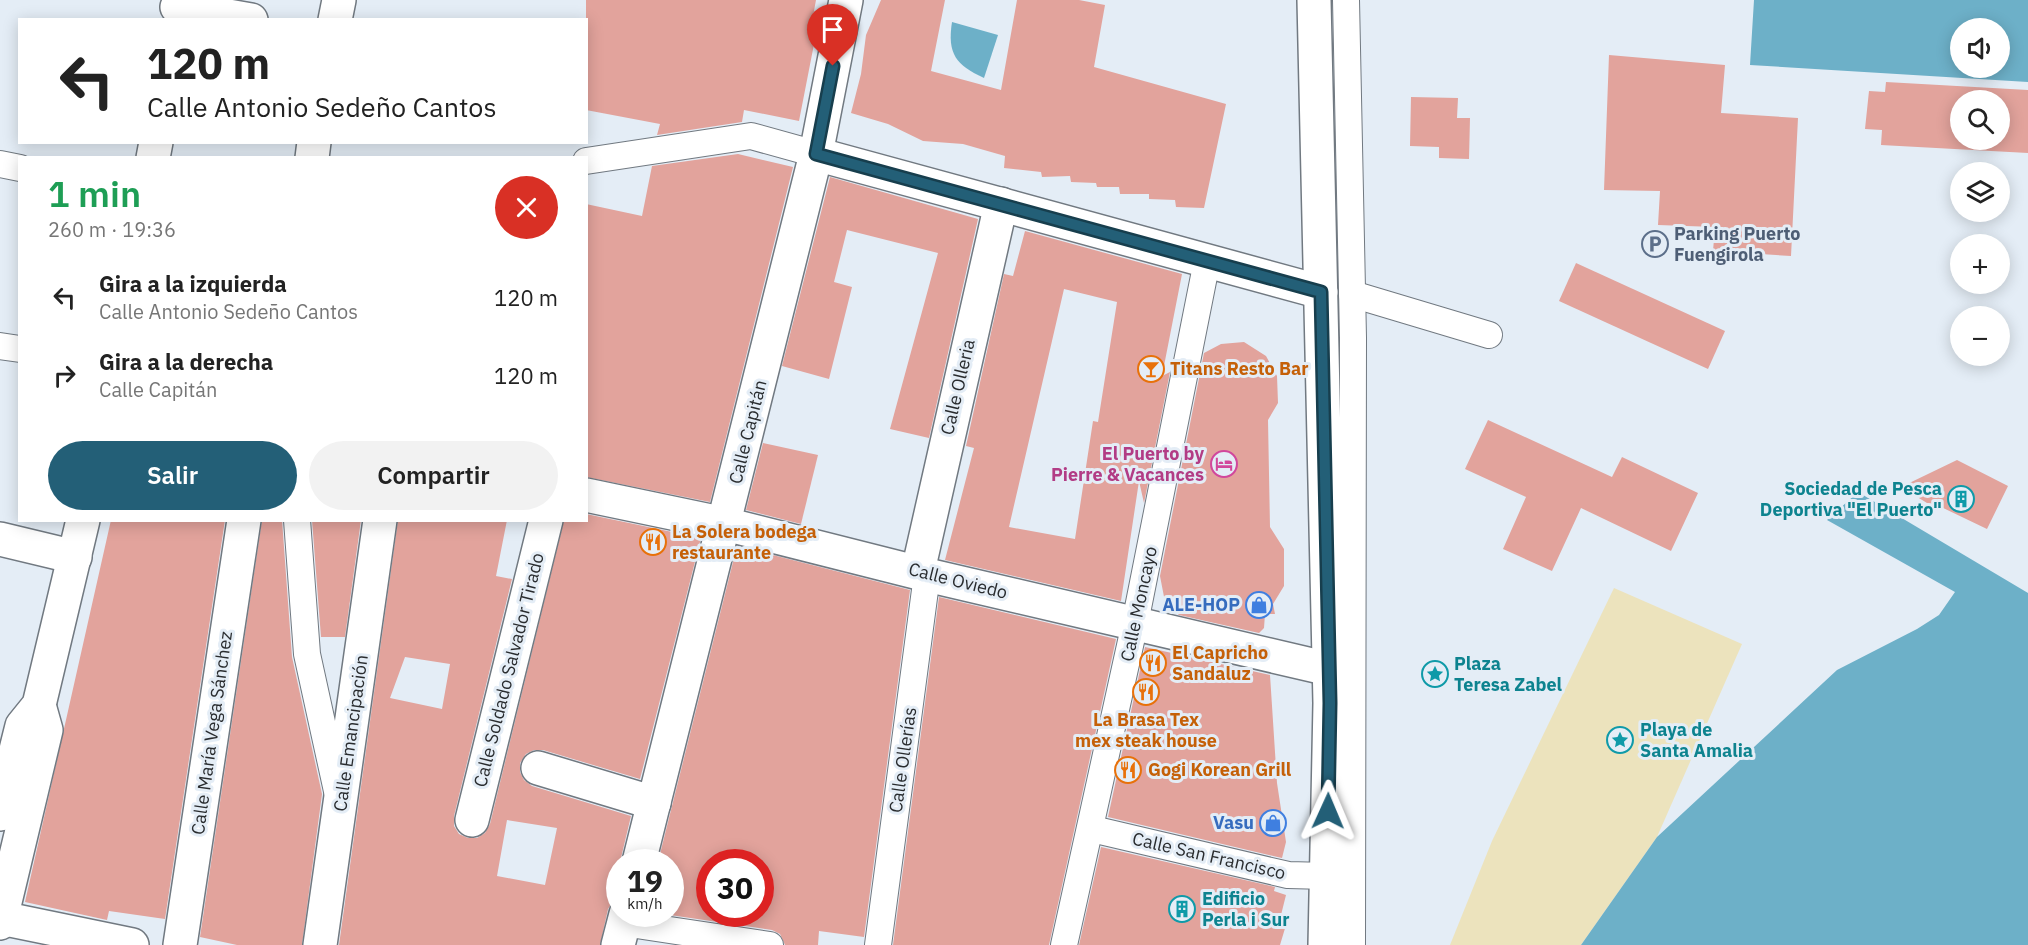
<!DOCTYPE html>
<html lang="es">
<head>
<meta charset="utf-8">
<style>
  :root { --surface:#fff; --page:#f2f2f2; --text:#222; --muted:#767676; --accent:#235f77 }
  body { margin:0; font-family:"IBM Plex Sans",sans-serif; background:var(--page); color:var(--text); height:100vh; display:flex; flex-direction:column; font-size:22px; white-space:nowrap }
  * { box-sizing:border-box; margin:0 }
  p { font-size:20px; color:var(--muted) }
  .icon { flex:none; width:33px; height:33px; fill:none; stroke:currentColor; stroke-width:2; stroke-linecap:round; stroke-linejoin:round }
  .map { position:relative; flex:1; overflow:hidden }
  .details { position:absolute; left:18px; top:156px; width:570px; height:366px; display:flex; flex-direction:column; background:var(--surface); border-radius:0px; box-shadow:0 3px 15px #0003 }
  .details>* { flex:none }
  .hud { position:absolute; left:18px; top:18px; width:570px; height:126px; border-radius:0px; box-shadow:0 3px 15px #0003; background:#fff; color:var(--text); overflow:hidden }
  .fabs { position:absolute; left:1950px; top:18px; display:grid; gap:12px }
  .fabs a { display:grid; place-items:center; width:60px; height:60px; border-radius:50%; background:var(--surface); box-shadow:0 3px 15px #0003; font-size:30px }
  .speed { position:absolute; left:606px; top:849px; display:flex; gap:12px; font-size:30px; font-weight:700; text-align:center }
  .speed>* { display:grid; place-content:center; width:78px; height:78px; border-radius:50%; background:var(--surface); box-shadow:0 3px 15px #0003; line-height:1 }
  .speed small { font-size:15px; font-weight:400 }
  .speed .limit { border:9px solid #d22; background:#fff; color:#111 }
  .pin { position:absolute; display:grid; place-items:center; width:51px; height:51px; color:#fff; margin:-62px -26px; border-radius:50% 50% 50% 0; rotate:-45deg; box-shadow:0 0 6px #0007 }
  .pin .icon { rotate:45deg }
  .me { position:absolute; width:66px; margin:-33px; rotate:1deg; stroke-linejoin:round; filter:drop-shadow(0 0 4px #0008) }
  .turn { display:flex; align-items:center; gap:21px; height:126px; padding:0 30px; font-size:27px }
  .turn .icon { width:78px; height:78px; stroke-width:2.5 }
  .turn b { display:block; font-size:42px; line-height:51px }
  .round { display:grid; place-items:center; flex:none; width:63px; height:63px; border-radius:32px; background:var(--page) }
  .headline { display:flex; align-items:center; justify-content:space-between; height:102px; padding:0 30px }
  h1 { font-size:36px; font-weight:600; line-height:45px; color:#1e9e55 }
  .button { display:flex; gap:12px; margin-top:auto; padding:12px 30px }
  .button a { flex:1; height:69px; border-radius:36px; background:var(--accent); color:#fff; font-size:24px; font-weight:600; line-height:69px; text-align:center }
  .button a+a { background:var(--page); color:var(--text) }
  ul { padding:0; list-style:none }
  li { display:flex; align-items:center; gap:18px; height:78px; padding:0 30px }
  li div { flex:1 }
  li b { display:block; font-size:22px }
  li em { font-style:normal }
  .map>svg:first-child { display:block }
</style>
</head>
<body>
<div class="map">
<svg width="2028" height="945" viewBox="0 0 2028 945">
  <rect width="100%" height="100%" fill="#e4edf6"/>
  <polygon fill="#ece3bd" points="1614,588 1742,644 1657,837 1581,945 1450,945 1492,841"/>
  <g fill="#6db0c8" fill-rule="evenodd">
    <path d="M1754 0H2028V82L1750 65ZM1960 28H2000V68H1960Z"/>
    <path d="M952 22 998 35 984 78C956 65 947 54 952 22Z"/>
    <polygon points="1858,492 2028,593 2028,945 1581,945 1657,837 1837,670 1917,629 1939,615 1955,592 1827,520"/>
  </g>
  <g fill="#e2a39c" fill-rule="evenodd">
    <polygon points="586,0 816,0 809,38 815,39 799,121 744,110 742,122 657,135 660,124 586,110"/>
    <polygon points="881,0 945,0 931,71 1001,90 1017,0 1079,0 1105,5 1094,67 1226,104 1204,208 1176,207 1175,200 1149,199 1149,194 1120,194 1119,187 1097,187 1096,183 1071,182 1070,176 1042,177 1041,172 1004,168 1005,156 963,144 923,141 888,124 851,113 861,74 866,35"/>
    <polygon points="1609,55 1725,65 1721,113 1798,118 1791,256 1713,251 1715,227 1658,225 1660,191 1604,190"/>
    <path d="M1886 82 2028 90V153L1881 145 1882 130 1865 129 1869 91 1885 92ZM1960 100H2000V140H1960Z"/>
    <polygon points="1411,97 1458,98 1457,118 1470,118 1469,159 1439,158 1439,147 1410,146"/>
    <polygon points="738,154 793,167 710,502 586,477 586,204 642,216 652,166"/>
    <polygon points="830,177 978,219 929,438 890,429 938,253 847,230 834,282 852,287 829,379 782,366"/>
    <path d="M1025 231 1182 274 1162 376 1170 372 1144 503 1139 481 1121 601 945 560 974 448 966 446 1004 274 1013 276ZM1064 289 1117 302 1098 422 1093 421 1075 539 1009 527Z"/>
    <polygon points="1576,263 1725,331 1708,369 1559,301"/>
    <polygon points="1244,342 1266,356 1277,376 1278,403 1268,420 1270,527 1284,549 1284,586 1273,604 1275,614 1265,614 1264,628 1259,633 1179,615 1165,602 1160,576 1204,353 1221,344"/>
    <polygon points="1488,420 1612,477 1622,457 1698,493 1671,551 1581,508 1552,571 1503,549 1526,497 1465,469"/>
    <polygon points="763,443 818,455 801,524 746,510"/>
    <polygon points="1957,460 2008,486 1987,529 1939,506 1927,503 1901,487"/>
    <path d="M586 514 701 538 640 779 543 750H534L526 754 520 763V772L524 780 532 786 631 816 620 862V879L614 900 608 909 600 945H339L398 520H507L496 576 512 579 454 816V826L459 834 468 838H477L485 833 490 824 564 520H586ZM405 657 450 664 442 709 390 698ZM507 820 557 828 545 885 497 876Z"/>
    <polygon points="111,520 225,520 165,919 109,911 107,920 25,902"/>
    <polygon points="262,520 282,520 292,657 322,794 302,945 237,945 200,937"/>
    <polygon points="312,520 361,520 345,637 321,637"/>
    <path d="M737 546 910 590 864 937 819 931 818 945H785L780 934 772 930 670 915V862H658ZM710 862H760V914H710Z"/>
    <polygon points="939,597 1116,639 1049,945 893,945"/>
    <polygon points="1145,647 1270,675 1277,783 1286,842 1282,858 1108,817"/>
    <polygon points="1101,847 1275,887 1274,891 1286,895 1279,923 1286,925 1280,945 1079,945"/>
  </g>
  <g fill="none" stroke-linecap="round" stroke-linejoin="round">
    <defs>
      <g id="pedestrian">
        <polyline points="1346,0 1353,338 1352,945"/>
        <polyline points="586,161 751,136 816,154"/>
        <polyline points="0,164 20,168"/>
        <polyline points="1352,294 1489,335"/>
        <polyline points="0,346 20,349"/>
        <polyline points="297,520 307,654 337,791"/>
        <polyline points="1092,829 1288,875 1327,876"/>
        <polyline points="623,923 770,945"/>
        <polyline points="878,945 927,575"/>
        <polyline points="1064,945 1135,623 1207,261"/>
      </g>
      <g id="minor">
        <polyline points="1314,0 1330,703 1325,945"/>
        <polyline points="177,7 251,20"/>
        <polyline points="335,20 339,0"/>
        <polyline points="816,154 1321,292"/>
        <polyline points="153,158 156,142"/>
        <polyline points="312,158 314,142"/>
        <polyline points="586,495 725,524 927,575 1329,669"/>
        <polyline points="0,539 75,557"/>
        <polyline points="918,571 1001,204"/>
        <polyline points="538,768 654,803"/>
        <polyline points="0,814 22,726 39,705 83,520"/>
        <polyline points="472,820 546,520"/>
        <polyline points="639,862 816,154 846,0"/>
        <polyline points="1,918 132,945"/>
        <polyline points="0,923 46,730 39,705"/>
        <polyline points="180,945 244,520"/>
        <polyline points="320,945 380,520"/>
        <polyline points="618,945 626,914"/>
      </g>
    </defs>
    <use href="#pedestrian" stroke="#717981" stroke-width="28"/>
    <use href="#minor" stroke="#717981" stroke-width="36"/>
    <use href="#pedestrian" stroke="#fff" stroke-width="26"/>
    <use href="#minor" stroke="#fff" stroke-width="33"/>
  </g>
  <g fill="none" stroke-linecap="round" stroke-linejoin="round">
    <defs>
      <polyline id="route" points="833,66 816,154 1321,292 1330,703 1328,811"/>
    </defs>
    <use href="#route" stroke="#173e4d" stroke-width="15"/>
    <use href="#route" stroke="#235f77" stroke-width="10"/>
  </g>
  <defs>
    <symbol id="parking-ring" viewBox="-11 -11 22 22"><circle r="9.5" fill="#e4edf6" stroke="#5c6f8a" stroke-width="1.5"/><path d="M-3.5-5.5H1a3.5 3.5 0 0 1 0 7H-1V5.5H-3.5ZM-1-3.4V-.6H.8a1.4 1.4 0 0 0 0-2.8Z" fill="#5c6f8a"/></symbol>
    <symbol id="bar-ring" viewBox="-11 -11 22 22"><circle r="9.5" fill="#e4edf6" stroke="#e8710a" stroke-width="1.5"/><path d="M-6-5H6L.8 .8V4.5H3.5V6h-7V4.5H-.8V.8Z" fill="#e8710a"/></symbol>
    <symbol id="hotel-ring" viewBox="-11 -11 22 22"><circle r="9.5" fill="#e4edf6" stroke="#d1479c" stroke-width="1.5"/><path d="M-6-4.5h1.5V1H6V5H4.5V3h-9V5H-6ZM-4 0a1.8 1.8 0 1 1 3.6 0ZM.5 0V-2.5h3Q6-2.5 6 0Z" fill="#d1479c"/></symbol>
    <symbol id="building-ring" viewBox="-11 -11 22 22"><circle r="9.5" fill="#e4edf6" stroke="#0f9aa8" stroke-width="1.5"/><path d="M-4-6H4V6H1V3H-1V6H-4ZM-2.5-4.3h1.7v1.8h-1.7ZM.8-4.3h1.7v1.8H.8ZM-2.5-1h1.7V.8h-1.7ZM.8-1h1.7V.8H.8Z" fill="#0f9aa8"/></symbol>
    <symbol id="restaurant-ring" viewBox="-11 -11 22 22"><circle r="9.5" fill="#e4edf6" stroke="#e8710a" stroke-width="1.5"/><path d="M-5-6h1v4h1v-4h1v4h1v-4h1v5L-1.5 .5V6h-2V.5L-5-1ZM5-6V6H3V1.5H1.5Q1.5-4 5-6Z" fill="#e8710a"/></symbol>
    <symbol id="shop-ring" viewBox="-11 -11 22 22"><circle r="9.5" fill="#e4edf6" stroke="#3f7fe0" stroke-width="1.5"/><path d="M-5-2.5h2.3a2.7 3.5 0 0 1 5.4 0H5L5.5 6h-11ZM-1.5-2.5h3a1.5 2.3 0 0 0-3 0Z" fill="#3f7fe0"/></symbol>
    <symbol id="sight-ring" viewBox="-11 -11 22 22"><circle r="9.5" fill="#e4edf6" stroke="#0f9aa8" stroke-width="1.5"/><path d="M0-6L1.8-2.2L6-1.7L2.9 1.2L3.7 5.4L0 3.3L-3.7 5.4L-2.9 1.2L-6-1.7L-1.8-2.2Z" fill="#0f9aa8"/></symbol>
  </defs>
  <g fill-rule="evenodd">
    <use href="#parking-ring" x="1640" y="229" width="30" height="30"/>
    <use href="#bar-ring" x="1136" y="354" width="30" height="30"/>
    <use href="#hotel-ring" x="1209" y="449" width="30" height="30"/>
    <use href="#building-ring" x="1946" y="484" width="30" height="30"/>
    <use href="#restaurant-ring" x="638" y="527" width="30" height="30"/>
    <use href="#shop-ring" x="1244" y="590" width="30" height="30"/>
    <use href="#restaurant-ring" x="1138" y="648" width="30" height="30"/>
    <use href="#sight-ring" x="1420" y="659" width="30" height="30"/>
    <use href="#restaurant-ring" x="1131" y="677" width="30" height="30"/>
    <use href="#sight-ring" x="1605" y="725" width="30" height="30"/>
    <use href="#restaurant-ring" x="1113" y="755" width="30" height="30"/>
    <use href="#shop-ring" x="1258" y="808" width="30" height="30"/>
    <use href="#building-ring" x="1167" y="894" width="30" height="30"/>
  </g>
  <g text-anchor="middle" stroke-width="6" stroke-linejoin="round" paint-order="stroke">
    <g font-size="18" font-weight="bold" fill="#4e5e75" stroke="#e4edf6" text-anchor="start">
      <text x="1674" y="240">Parking Puerto<tspan x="1674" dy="21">Fuengirola</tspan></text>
    </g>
    <g font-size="18" font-weight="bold" fill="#c56008" stroke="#e4edf6" text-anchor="start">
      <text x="1170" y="375">Titans Resto Bar</text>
      <text x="672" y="538">La Solera bodega<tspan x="672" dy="21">restaurante</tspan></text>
      <text x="1172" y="659">El Capricho<tspan x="1172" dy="21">Sandaluz</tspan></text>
      <text x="1146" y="726" text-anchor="middle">La Brasa Tex<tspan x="1146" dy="21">mex steak house</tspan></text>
      <text x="1148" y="776">Gogi Korean Grill</text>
    </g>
    <g font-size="18" fill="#292c2f" stroke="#e4edf6">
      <text transform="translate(958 387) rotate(-77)" y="6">Calle Olleria</text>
      <text transform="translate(748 432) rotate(-76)" y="6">Calle Capitán</text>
      <text transform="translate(958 581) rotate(14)" y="6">Calle Oviedo</text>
      <text transform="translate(1139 604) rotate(-78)" y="6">Calle Moncayo</text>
      <text transform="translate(509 670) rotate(-76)" y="6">Calle Soldado Salvador Tirado</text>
      <text transform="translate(212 733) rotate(-82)" y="6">Calle María Vega Sánchez</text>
      <text transform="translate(351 733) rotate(-82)" y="6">Calle Emancipación</text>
      <text transform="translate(903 760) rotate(-82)" y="6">Calle Ollerías</text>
      <text transform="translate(1209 856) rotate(13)" y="6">Calle San Francisco</text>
    </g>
    <g font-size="18" font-weight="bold" fill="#b23c85" stroke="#e4edf6" text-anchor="end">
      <text x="1204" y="460">El Puerto by<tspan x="1204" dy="21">Pierre &amp; Vacances</tspan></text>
    </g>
    <g font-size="18" font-weight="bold" fill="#0d838f" stroke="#e4edf6" text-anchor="start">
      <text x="1942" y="495" text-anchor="end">Sociedad de Pesca<tspan x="1942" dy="21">Deportiva "El Puerto"</tspan></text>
      <text x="1454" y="670">Plaza<tspan x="1454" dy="21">Teresa Zabel</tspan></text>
      <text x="1640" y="736">Playa de<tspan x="1640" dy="21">Santa Amalia</tspan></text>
      <text x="1202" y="905">Edificio<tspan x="1202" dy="21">Perla i Sur</tspan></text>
    </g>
    <g font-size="18" font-weight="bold" fill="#366cbe" stroke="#e4edf6" text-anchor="end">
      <text x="1240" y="611">ALE-HOP</text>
      <text x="1254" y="829">Vasu</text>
    </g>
  </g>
</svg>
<div class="fabs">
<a><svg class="icon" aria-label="sound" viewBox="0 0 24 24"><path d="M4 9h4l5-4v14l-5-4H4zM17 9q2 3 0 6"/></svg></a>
<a><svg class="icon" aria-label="search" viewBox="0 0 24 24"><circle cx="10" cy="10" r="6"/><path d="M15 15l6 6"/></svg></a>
<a><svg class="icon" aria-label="layers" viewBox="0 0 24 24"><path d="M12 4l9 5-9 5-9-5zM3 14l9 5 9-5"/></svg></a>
<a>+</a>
<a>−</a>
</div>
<div class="speed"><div>19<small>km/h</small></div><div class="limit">30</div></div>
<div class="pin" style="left:833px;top:66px;background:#d93025"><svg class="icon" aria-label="arrive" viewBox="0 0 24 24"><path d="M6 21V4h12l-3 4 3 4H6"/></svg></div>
<svg class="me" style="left:1328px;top:811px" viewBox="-20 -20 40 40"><path d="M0-17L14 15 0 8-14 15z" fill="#235f77" stroke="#fff" stroke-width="4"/></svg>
<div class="hud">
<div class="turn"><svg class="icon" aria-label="left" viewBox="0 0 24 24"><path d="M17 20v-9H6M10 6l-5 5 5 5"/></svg><div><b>120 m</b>Calle Antonio Sedeño Cantos</div></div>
</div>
<section class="details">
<div class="headline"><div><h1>1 min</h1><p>260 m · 19:36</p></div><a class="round" style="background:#d93025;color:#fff"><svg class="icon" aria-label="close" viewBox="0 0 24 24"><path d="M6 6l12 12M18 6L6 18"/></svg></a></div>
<ul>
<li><svg class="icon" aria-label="left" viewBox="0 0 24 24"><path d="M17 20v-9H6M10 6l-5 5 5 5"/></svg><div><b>Gira a la izquierda</b><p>Calle Antonio Sedeño Cantos</p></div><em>120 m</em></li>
<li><svg class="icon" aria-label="right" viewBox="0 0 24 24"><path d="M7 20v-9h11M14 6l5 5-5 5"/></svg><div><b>Gira a la derecha</b><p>Calle Capitán</p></div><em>120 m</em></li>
</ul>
<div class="button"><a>Salir</a><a>Compartir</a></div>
</section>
</div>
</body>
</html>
